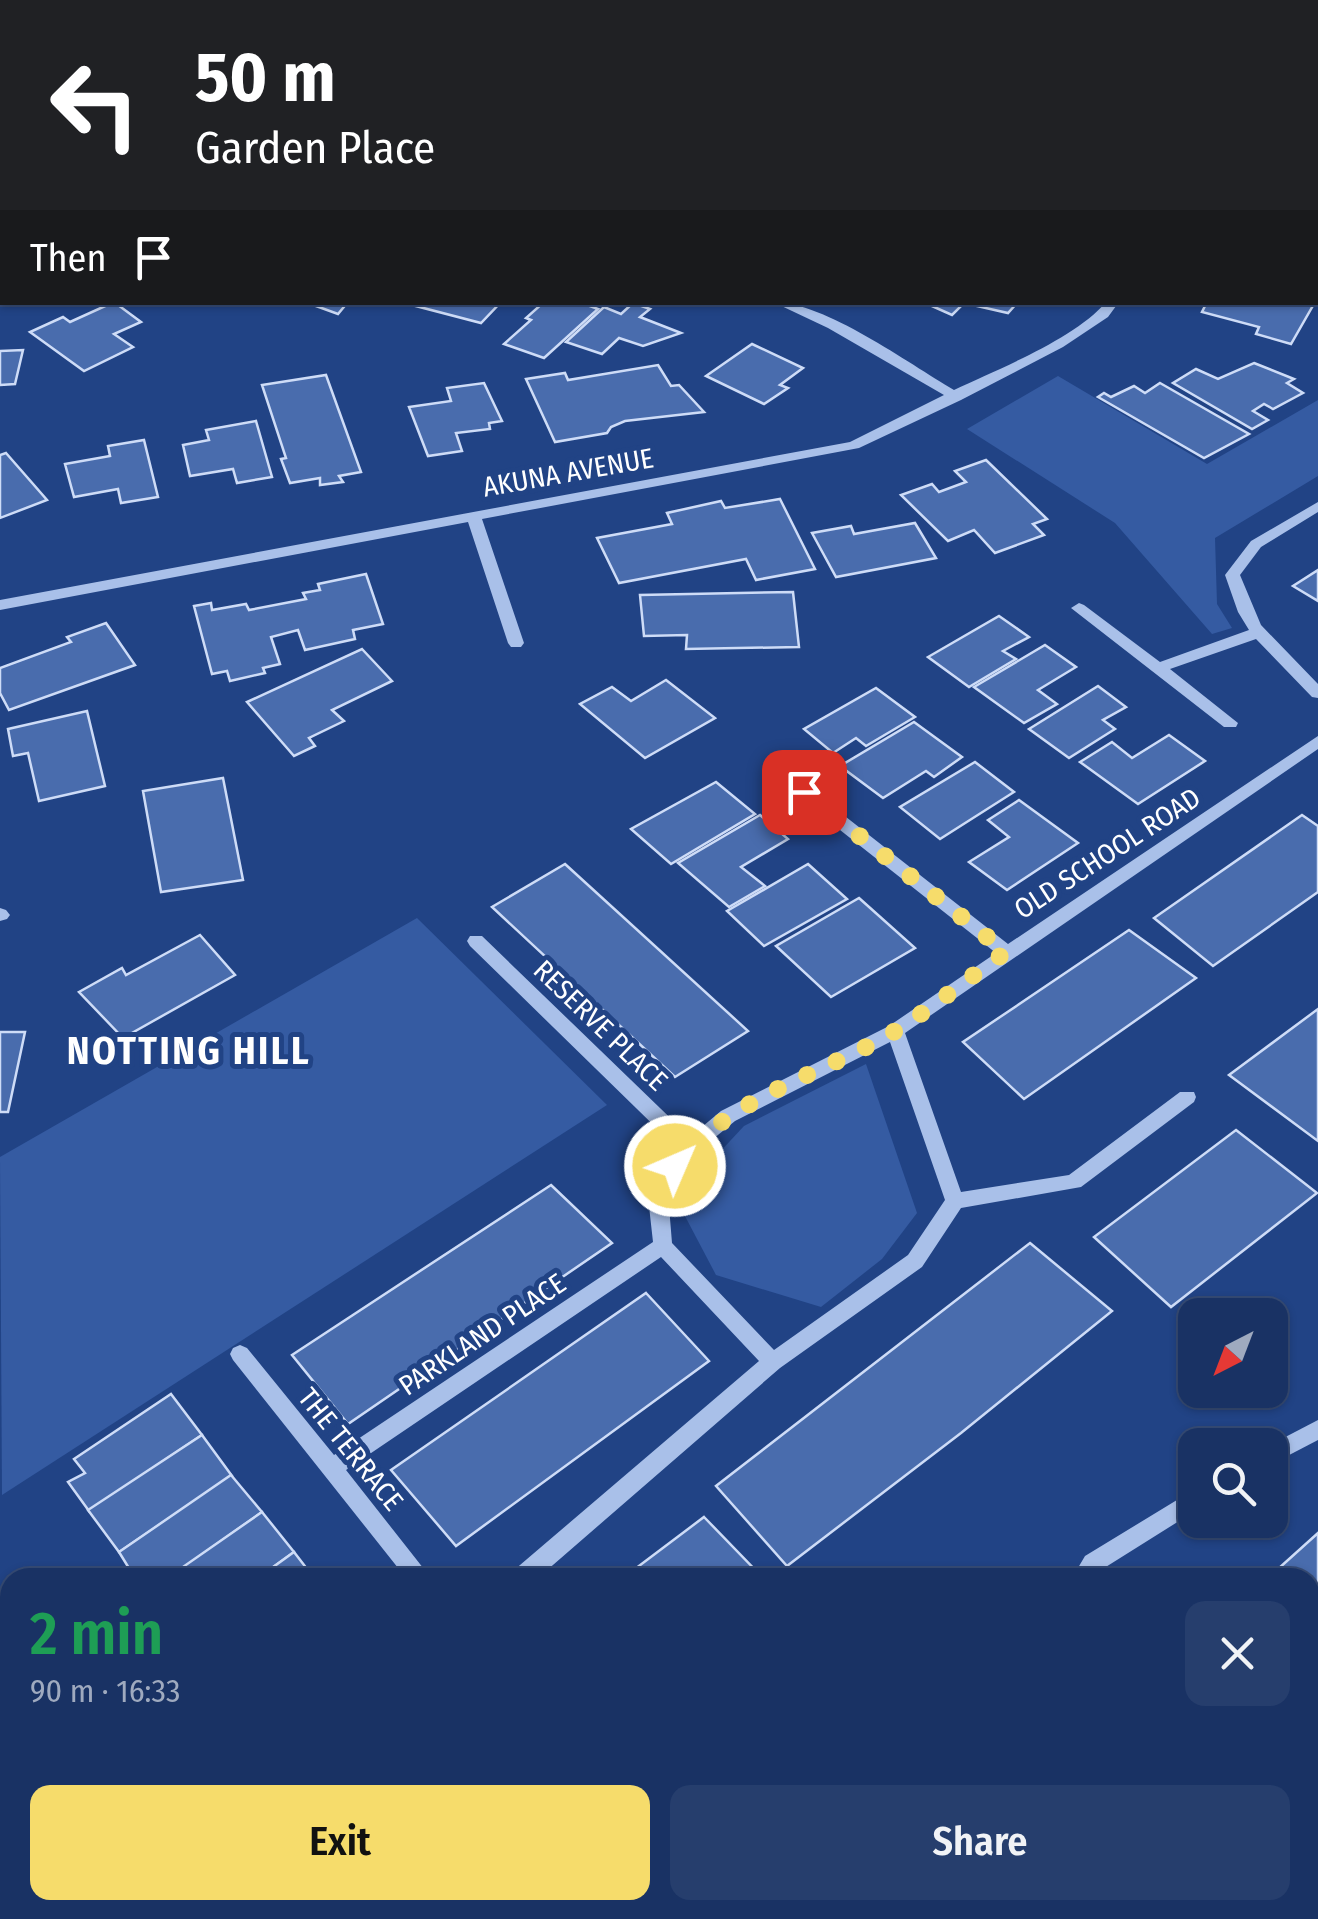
<!DOCTYPE html>
<html lang="en">
<head>
<meta charset="utf-8">
<style>
  :root { --surface:#193264; --page:#263e6d; --text:#f1f3f6; --muted:#9faabf; --line:#374d78; --accent:#f6dc6b }
  body { margin:0; font-family:"Fira Sans Condensed",sans-serif; background:var(--page); color:var(--text); height:100vh; display:flex; flex-direction:column; font-size:38px; white-space:nowrap }
  * { box-sizing:border-box; margin:0 }
  p { font-size:32px; color:var(--muted) }
  .icon { flex:none; width:55px; height:55px; fill:none; stroke:currentColor; stroke-width:2; stroke-linecap:round; stroke-linejoin:round }
  .map { position:relative; flex:1; overflow:hidden }
  .details { position:absolute; left:0px; top:1568px; width:1320px; height:352px; display:flex; flex-direction:column; background:var(--surface); border-radius:30px 30px 0 0; box-shadow:0 2px 8px #0004,0 0 0 2px var(--line) }
  .details>* { flex:none }
  .top-card { position:absolute; left:0px; top:0px; width:1320px; height:305px; box-shadow:0 2px 8px #0004,0 0 0 2px var(--line); background:#202124; color:#fff; overflow:hidden }
  .needle { width:65px; rotate:222deg }
  .tools { position:absolute; left:1178px; top:1298px; display:grid; gap:20px }
  .tools a { display:grid; place-items:center; width:110px; height:110px; border-radius:20px; background:var(--surface); box-shadow:0 2px 8px #0004,0 0 0 2px var(--line); font-size:50px }
  .pin { position:absolute; display:grid; place-items:center; width:85px; height:85px; color:#fff; margin:-42px; border-radius:20px; box-shadow:0 5px 15px #0006 }
  .me { position:absolute; width:110px; margin:-55px; rotate:45deg; stroke-linejoin:round; filter:drop-shadow(0 0 8px #0008) }
  .turn { display:flex; align-items:center; gap:35px; height:210px; padding:0 30px; font-size:45px }
  .turn .icon { width:130px; height:130px; stroke-width:2.5 }
  .turn b { display:block; font-size:70px; line-height:85px }
  .then { display:flex; align-items:center; height:95px; padding:0 30px; background:#0003; gap:20px; font-size:38px }
  .round { display:grid; place-items:center; flex:none; width:105px; height:105px; border-radius:20px; background:var(--page) }
  .overview { display:flex; align-items:center; justify-content:space-between; height:170px; padding:0 30px }
  h1 { font-size:60px; font-weight:600; line-height:75px; color:#1e9e55 }
  .cta { display:flex; gap:20px; margin-top:auto; padding:20px 30px }
  .cta a { flex:1; height:115px; border-radius:20px; background:var(--accent); color:#111; font-size:40px; font-weight:600; line-height:115px; text-align:center }
  .cta a+a { background:var(--page); color:var(--text) }
  .map>svg:first-child { display:block }
</style>
</head>
<body>
<div class="map">
<svg width="1318" height="1919" viewBox="0 0 1318 1919">
  <rect width="100%" height="100%" fill="#214385"/>
  <g fill="#355ba2">
    <polygon points="1058,376 1207,464 1318,400 1318,476 1215,538 1217,604 1232,628 1212,634 1115,523 967,429"/>
    <polygon points="417,918 607,1105 2,1495 0,1157"/>
    <polygon points="866,1064 917,1213 882,1259 821,1307 716,1275 676,1199 744,1126"/>
  </g>
  <g fill="#496cad" stroke="#cedcf7" stroke-width="2.5">
    <polygon points="114,302 141,322 114,334 133,347 84,371 30,332 63,317 70,322"/>
    <polygon points="305,302 348,302 338,314"/>
    <polygon points="415,302 501,302 481,323 412,305"/>
    <polygon points="544,302 579,302 598,309 544,358 504,344 531,320 526,318"/>
    <polygon points="923,302 1018,302 1008,313 964,303 952,315"/>
    <polygon points="1207,302 1315,302 1291,344 1256,334 1259,327 1202,312"/>
    <polygon points="633,303 650,309 640,317 681,333 643,346 619,338 602,354 566,342 604,307 621,314"/>
    <polygon points="752,344 803,368 780,385 788,388 764,404 706,376"/>
    <polygon points="23,350 15,384 0,385 0,351"/>
    <polygon points="1254,363 1294,379 1287,383 1303,393 1273,409 1264,404 1253,411 1268,420 1252,429 1173,383 1196,369 1218,379"/>
    <polygon points="658,365 671,386 679,385 704,412 625,421 611,427 607,433 555,442 526,379 565,373 568,380"/>
    <polygon points="326,375 361,472 339,476 343,482 320,485 320,478 290,483 281,459 286,458 262,385"/>
    <polygon points="484,383 502,421 489,423 490,429 456,433 462,451 428,456 409,407 451,401 447,388"/>
    <polygon points="1160,383 1249,434 1204,458 1098,397 1104,393 1111,397 1134,386 1145,393"/>
    <polygon points="256,421 272,477 237,483 233,469 190,476 183,445 209,440 206,430"/>
    <polygon points="144,440 158,497 121,503 118,489 74,497 65,464 110,456 108,446"/>
    <polygon points="6,453 47,500 0,518 0,455"/>
    <polygon points="986,460 1047,519 1033,524 1044,535 995,553 974,530 948,541 901,495 932,484 939,492 966,482 955,471"/>
    <polygon points="780,499 815,569 756,580 746,559 619,583 597,538 672,524 667,513 721,501 725,508"/>
    <polygon points="915,523 936,558 836,577 812,533 851,526 854,534"/>
    <polygon points="1318,570 1318,601 1293,586"/>
    <polygon points="366,574 383,624 353,630 355,639 305,650 298,630 271,637 280,664 263,668 265,673 230,681 227,671 212,674 194,606 211,603 212,610 246,604 249,610 306,599 303,593 320,590 318,584"/>
    <polygon points="793,592 799,647 686,649 687,635 644,636 640,595"/>
    <polygon points="999,616 1029,637 1003,651 1016,659 969,687 928,657"/>
    <polygon points="106,623 135,665 9,710 0,693 0,668 71,642 67,637"/>
    <polygon points="1045,645 1076,667 1038,690 1057,704 1024,723 974,687"/>
    <polygon points="362,649 392,681 332,710 344,721 309,738 315,746 294,756 247,702"/>
    <polygon points="666,680 715,718 645,758 580,704 612,687 631,701"/>
    <polygon points="1098,686 1126,707 1103,720 1115,729 1069,758 1029,729"/>
    <polygon points="876,688 915,717 866,746 856,738 833,753 804,729"/>
    <polygon points="87,711 105,786 39,801 28,753 13,756 8,729"/>
    <polygon points="914,722 962,757 934,777 926,771 883,798 840,766"/>
    <polygon points="1169,735 1205,761 1138,804 1080,762 1112,742 1132,758"/>
    <polygon points="975,762 1014,792 940,839 900,807"/>
    <polygon points="223,778 243,880 161,892 143,791"/>
    <polygon points="716,782 755,814 671,864 631,829"/>
    <polygon points="1019,800 1078,843 1007,890 969,862 1009,837 988,820"/>
    <polygon points="760,815 788,839 741,867 765,886 729,907 678,863"/>
    <polygon points="1302,815 1318,826 1318,892 1213,966 1154,918"/>
    <polygon points="565,864 748,1031 675,1077 492,907"/>
    <polygon points="808,864 847,899 764,946 727,911"/>
    <polygon points="859,898 915,948 831,997 776,946"/>
    <polygon points="1129,930 1196,978 1024,1099 963,1042"/>
    <polygon points="200,935 235,975 123,1038 79,992 122,968 126,975"/>
    <polygon points="1318,1009 1318,1141 1229,1075"/>
    <polygon points="0,1032 25,1032 8,1112 0,1112"/>
    <polygon points="1236,1130 1317,1193 1171,1307 1094,1237"/>
    <polygon points="551,1185 612,1243 348,1424 292,1355"/>
    <polygon points="1030,1243 1112,1311 961,1433 787,1566 716,1486"/>
    <polygon points="646,1293 709,1361 456,1546 391,1470"/>
    <polygon points="171,1394 202,1435 89,1511 68,1482 85,1473 74,1459"/>
    <polygon points="202,1435 232,1476 119,1552 88,1510"/>
    <polygon points="231,1475 262,1512 169,1578 135,1578 119,1552"/>
    <polygon points="262,1512 294,1552 258,1578 170,1576"/>
    <polygon points="704,1517 763,1578 623,1578"/>
    <polygon points="1318,1533 1318,1817 1310,1810 1310,1578 1268,1578"/>
    <polygon points="294,1552 314,1578 258,1578"/>
    <polygon points="0,1650 10,1665 10,1762 0,1769"/>
    <polygon points="10,1790 10,1910 117,1910 121,1916 0,1919 0,1797"/>
    <polygon points="152,1910 211,1910 217,1919 140,1919"/>
    <polygon points="607,1910 625,1910 632,1919 597,1919"/>
    <polygon points="666,1910 833,1910 823,1919 673,1919"/>
    <polygon points="1144,1910 1219,1910 1233,1919 1139,1919"/>
  </g>
  <g fill="none" stroke-linecap="round" stroke-linejoin="round">
    <g fill="#a9c0e9" fill-rule="evenodd">
      <polygon points="723,0 744,0 745,2 725,2"/>
      <polygon points="0,122 2,123 2,129 0,130"/>
      <polygon points="2,227 2,236 0,237 0,228"/>
      <path d="M773 302C825 302 908 363 954 390 998 369 1075 339 1106 302H1119L1108 317 1063 347 961 400 859 448 482 519 524 643 521 647H511L508 643 468 522 0 610V600L850 442 944 395 828 328Z"/>
      <polygon points="1318,502 1318,512 1261,547 1240,575 1261,625 1318,684 1318,698 1312,697 1256,639 1170,669 1238,723 1236,727 1224,727 1071,608 1079,603 1084,605 1160,662 1249,630 1238,612 1225,575 1251,541"/>
      <path d="M1318 736V749L905 1033 961 1192 1069 1175 1180 1092H1194L1196 1097 1194 1102 1081 1187 961 1208 922 1267 780 1368 538 1578H510L513 1571 759 1361 661 1257 346 1470 431 1578H406L233 1360 230 1354 233 1348 240 1345 247 1348 334 1455 653 1242 649 1206 666 1166 678 1149 470 946 467 941 470 936H482L690 1137 721 1111 889 1026 996 953 769 774 767 770 769 766H781L1008 944ZM890 1042 945 1200 908 1255 774 1350 672 1243 669 1206 683 1170 696 1153 735 1121Z"/>
      <polygon points="0,908 6,910 10,915 7,919 0,921"/>
      <polygon points="1318,1420 1318,1440 1270,1465 1270,1445"/>
      <polygon points="1195,1489 1195,1511 1101,1570 1096,1578 1072,1578 1085,1556"/>
      <polygon points="978,1910 1007,1910 1003,1919 974,1919"/>
    </g>
  </g>
  <g fill="none" stroke-linecap="round" stroke-linejoin="round">
    <path stroke="#f6dc6b" stroke-width="18" stroke-dasharray="0 32.4" d="M675 1166C728 1098 820 1075 892 1033 931 1009 968 978 1006 952L804 792"/>
  </g>
  <g text-anchor="middle" stroke-width="10" stroke-linejoin="round" paint-order="stroke">
    <g font-size="28" fill="#fff" stroke="#214385">
      <text transform="translate(568 472) rotate(-10)" y="10">AKUNA AVENUE</text>
      <text transform="translate(1107 853) rotate(-33)" y="10">OLD SCHOOL ROAD</text>
      <text transform="translate(601 1025) rotate(44)" y="10">RESERVE PLACE</text>
      <text transform="translate(482 1334) rotate(-34)" y="10">PARKLAND PLACE</text>
      <text transform="translate(351 1449) rotate(51)" y="10">THE TERRACE</text>
    </g>
    <g font-size="38" font-weight="bold" letter-spacing="2.5" fill="#fff" stroke="#214385">
      <text x="189" y="1064">NOTTING HILL</text>
    </g>
  </g>
</svg>
<div class="tools">
<a><svg class="needle" viewBox="-14 -14 28 28"><path d="M0-13l5 13h-10z" fill="#e53935"/><path d="M0 13l5-13h-10z" fill="#9faabf"/></svg></a>
<a><svg class="icon" aria-label="search" viewBox="0 0 24 24"><circle cx="10" cy="10" r="6"/><path d="M15 15l6 6"/></svg></a>
</div>
<div class="pin" style="left:804px;top:792px;background:#d93025"><svg class="icon" aria-label="arrive" viewBox="0 0 24 24"><path d="M6 21V4h12l-3 4 3 4H6"/></svg></div>
<svg class="me" style="left:675px;top:1166px" viewBox="-20 -20 40 40"><circle r="17" fill="#f6dc6b" stroke="#fff" stroke-width="3"/><path d="M0-11L8 9 0 5-8 9z" fill="#fff"/></svg>
<div class="top-card">
<div class="turn"><svg class="icon" aria-label="left" viewBox="0 0 24 24"><path d="M17 20v-9H6M10 6l-5 5 5 5"/></svg><div><b>50 m</b>Garden Place</div></div>
<div class="then">Then<svg class="icon" aria-label="arrive" viewBox="0 0 24 24"><path d="M6 21V4h12l-3 4 3 4H6"/></svg></div>
</div>
<section class="details">
<div class="overview"><div><h1>2 min</h1><p>90 m · 16:33</p></div><a class="round"><svg class="icon" aria-label="close" viewBox="0 0 24 24"><path d="M6 6l12 12M18 6L6 18"/></svg></a></div>
<div class="cta"><a>Exit</a><a>Share</a></div>
</section>
</div>
</body>
</html>
